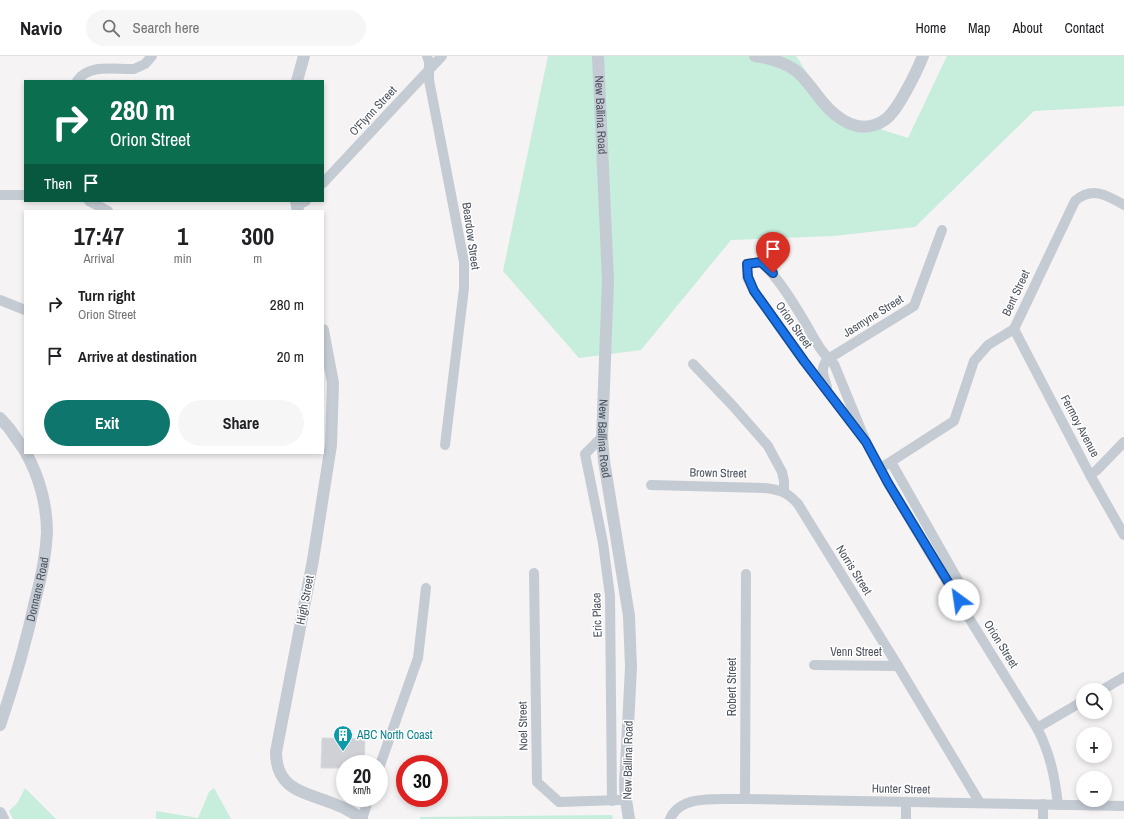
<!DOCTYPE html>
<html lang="en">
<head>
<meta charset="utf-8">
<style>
  :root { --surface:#fff; --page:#f6f6f6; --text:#202124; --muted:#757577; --line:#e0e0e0; --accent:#0f766e }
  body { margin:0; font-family:"Archivo Narrow",sans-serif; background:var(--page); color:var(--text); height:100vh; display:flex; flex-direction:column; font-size:15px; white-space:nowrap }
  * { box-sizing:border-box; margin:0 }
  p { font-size:13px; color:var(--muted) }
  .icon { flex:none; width:22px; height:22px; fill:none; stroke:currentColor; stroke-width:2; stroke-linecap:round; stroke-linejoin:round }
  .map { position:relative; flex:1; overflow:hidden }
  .sheet { position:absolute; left:24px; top:154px; width:300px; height:244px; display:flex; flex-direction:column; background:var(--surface); border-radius:0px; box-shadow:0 2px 6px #0003 }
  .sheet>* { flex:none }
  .hud { position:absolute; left:24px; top:24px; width:300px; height:122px; border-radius:0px; box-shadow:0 2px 6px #0003; background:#0b6e4f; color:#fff; overflow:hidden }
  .fabs { position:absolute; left:1076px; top:627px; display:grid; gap:8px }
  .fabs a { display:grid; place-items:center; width:36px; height:36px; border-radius:50%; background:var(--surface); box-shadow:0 2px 6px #0003; font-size:20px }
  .speed { position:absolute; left:336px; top:699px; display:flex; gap:8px; font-size:20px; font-weight:700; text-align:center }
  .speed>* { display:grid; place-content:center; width:52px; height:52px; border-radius:50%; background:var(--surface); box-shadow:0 2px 6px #0003; line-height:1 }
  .speed small { font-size:10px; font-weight:400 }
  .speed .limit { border:6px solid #d22; background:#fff; color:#111 }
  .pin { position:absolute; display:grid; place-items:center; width:34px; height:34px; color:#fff; margin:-41px -17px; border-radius:50% 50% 50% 0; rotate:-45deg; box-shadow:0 0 4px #0007 }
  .pin .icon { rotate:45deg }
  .me { position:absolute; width:44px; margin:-22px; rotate:329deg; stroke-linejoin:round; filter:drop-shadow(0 0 3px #0008) }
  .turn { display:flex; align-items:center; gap:14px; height:84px; padding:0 20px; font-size:18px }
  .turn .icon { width:52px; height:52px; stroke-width:2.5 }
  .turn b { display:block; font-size:28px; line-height:34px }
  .then { display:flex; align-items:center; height:38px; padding:0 20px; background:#0003; gap:8px; font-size:15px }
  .eta { display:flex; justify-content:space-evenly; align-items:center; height:68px; text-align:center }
  .eta b { font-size:24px; font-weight:700; line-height:28px }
  .cta { display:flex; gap:8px; margin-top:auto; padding:8px 20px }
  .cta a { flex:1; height:46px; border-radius:24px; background:var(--accent); color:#fff; font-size:16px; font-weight:700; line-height:46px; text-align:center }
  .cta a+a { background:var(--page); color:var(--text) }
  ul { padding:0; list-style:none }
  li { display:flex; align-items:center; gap:12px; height:52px; padding:0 20px }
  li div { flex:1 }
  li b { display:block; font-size:15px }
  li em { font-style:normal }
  header { display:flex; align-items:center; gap:24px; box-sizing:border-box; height:56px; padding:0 20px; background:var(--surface); border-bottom:1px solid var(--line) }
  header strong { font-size:19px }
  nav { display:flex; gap:22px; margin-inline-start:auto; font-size:14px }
  .search { width:280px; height:36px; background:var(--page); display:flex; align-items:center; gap:10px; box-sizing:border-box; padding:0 14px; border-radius:22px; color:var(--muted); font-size:15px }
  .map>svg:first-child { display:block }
</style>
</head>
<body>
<header>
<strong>Navio</strong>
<div class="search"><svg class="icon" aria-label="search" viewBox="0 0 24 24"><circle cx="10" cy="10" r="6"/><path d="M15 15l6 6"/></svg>Search here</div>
<nav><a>Home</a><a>Map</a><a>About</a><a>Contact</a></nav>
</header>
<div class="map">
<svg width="1124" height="763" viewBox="0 0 1124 763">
  <rect width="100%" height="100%" fill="#f5f3f3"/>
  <g fill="#c7eddc">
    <polygon points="548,0 796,0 834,58 908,82 947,0 1124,0 1124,50 1034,55 915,171 833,180 731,184 641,294 579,302 503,215"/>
    <polygon points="25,732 56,763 13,763 9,755 18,746"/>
    <polygon points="214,732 231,763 156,763 156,755 198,762 209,736"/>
    <polygon points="612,759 613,763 420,763 420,761"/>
  </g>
  <polygon fill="#d0d1d6" stroke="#d7d8dd" points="322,682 365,683 364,708 345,708 345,712 321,712"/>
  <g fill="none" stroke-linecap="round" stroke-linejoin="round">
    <g stroke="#c5cbd3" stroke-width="10">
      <polyline points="427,0 429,6 429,24 464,206 464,232 445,389"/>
      <path d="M77 25C89 7 116 14 134 13L145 8 152 0"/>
      <polyline points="323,127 442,0"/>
      <polyline points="0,139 25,139"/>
      <polyline points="89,145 108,155"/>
      <polyline points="296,150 306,145"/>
      <polyline points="0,244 25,254"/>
      <polyline points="1014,273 1090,419 1124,479"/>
      <polyline points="693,308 733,350 768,390 782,416 784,425 784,435"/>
      <path d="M827 331C824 320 819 312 828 303L914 250 942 174"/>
      <polyline points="602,381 585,398 603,487 610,540 612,745"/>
      <path d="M866 386 834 308C821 297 814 282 806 268 793 246 779 223 761 206L747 208V221L754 235 804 305 866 386 888 427 956 541 1037 672C1050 697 1055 721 1058 749"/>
      <polyline points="891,406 963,533 959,544"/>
      <path d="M881 412 954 365 974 305 988 289 1014 273 1075 145C1092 130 1107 139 1124 149"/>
      <polyline points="1090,419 1097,414 1124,386"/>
      <path d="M651 429 765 432C781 434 787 436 798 448L898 610 980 747"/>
      <polyline points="534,517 537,726 559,746 619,744"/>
      <polyline points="814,609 898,610"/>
      <polyline points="1102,634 1124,621"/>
      <polyline points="1037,672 1083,645"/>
      <polyline points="379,712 418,602 426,532"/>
      <polyline points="745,743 746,518"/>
      <polyline points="362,763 369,742"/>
      <path d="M670 763C681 737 722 744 745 743L1124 750"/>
      <polyline points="906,763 906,746"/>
      <polyline points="1043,763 1043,748"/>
    </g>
    <g stroke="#c5cbd3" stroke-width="12">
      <path id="s1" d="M598 0 608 224 602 382 604 405 629 560 631 611 625 729 626 744 629 763"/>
      <path d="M755 0C769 2 782 5 795 14 808 24 817 41 829 53 845 69 866 78 886 63 898 54 917 15 923 0"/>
      <polyline points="297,25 304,0"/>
      <polyline points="296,145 298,155"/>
      <path d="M323 274 333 327 331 389 313 504 276 696C276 733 303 736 332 747 343 751 353 756 362 763"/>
      <polyline points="0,362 9,372 25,395"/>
      <path id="s2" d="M0 669C14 628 26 587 35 545 41 523 46 500 47 476 47 449 39 420 26 397"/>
      <polyline points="0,757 3,763"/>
    </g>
  </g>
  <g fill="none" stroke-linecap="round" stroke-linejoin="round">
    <defs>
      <polyline id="route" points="773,217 761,206 747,208 748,221 754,235 804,305 866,386 888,427 959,544"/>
    </defs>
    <use href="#route" stroke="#114b97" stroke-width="10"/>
    <use href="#route" stroke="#1a73e8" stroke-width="7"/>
  </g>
  <defs>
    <symbol id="building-pin" viewBox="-11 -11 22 30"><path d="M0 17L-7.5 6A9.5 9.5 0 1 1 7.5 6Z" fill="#0f9aa8" stroke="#fff"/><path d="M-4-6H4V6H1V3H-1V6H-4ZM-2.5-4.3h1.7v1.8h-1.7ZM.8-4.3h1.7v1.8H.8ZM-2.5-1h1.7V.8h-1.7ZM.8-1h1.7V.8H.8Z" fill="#fff"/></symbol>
  </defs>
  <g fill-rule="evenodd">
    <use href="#building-pin" x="332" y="668" width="22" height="30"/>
  </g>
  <g text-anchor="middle" stroke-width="3" stroke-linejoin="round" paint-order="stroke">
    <g font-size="12" fill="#4c535f" stroke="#fff">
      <text transform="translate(373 55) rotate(-47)" y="4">O'Flynn Street</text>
      <text dy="4" stroke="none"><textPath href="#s1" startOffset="59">New Ballina Road</textPath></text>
      <text transform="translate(471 180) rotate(82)" y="4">Beardow Street</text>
      <text transform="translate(1016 237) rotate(-65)" y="4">Bent Street</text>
      <text transform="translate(873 260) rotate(-32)" y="4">Jasmyne Street</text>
      <text transform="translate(794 269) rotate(55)" y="4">Orion Street</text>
      <text transform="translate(1080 370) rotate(62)" y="4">Fermoy Avenue</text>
      <text dy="4" stroke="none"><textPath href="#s1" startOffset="383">New Ballina Road</textPath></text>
      <text transform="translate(718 417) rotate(1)" y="4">Brown Street</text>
      <text transform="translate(854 514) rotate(58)" y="4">Norris Street</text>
      <text dy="4" stroke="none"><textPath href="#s2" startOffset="141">Donnans Road</textPath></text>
      <text transform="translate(305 544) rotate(-79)" y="4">High Street</text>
      <text transform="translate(597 559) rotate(-92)" y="4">Eric Place</text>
      <text transform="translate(1001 588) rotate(58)" y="4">Orion Street</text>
      <text x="856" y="600">Venn Street</text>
      <text transform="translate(732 631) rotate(-90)" y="4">Robert Street</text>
      <text transform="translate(523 670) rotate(-91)" y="4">Noel Street</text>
      <text transform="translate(628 704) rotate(-89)" y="4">New Ballina Road</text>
      <text transform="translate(901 733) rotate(1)" y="4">Hunter Street</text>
    </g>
    <g font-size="12" fill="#0d838f" stroke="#fff" text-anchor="start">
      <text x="357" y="683">ABC North Coast</text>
    </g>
  </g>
</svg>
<div class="fabs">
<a><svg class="icon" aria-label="search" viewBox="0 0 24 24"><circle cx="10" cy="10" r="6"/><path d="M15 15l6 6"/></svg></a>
<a>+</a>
<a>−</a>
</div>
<div class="speed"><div>20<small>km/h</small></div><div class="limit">30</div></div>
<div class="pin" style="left:773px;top:217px;background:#d93025"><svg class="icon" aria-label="arrive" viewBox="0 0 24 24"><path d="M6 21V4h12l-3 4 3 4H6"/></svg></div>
<svg class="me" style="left:959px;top:544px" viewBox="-20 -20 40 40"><circle r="19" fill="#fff"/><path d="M0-13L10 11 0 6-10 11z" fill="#1a73e8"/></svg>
<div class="hud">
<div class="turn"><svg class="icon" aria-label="right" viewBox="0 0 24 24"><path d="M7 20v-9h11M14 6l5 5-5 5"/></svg><div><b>280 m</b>Orion Street</div></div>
<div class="then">Then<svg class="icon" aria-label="arrive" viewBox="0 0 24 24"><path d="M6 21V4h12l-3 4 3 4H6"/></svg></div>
</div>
<section class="sheet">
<div class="eta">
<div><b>17:47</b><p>Arrival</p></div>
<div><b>1</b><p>min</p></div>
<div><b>300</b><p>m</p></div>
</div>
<ul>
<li><svg class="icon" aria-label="right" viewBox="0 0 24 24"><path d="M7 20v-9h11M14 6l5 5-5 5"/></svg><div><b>Turn right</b><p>Orion Street</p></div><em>280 m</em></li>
<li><svg class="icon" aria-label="arrive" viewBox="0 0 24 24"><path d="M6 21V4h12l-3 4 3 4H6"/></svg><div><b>Arrive at destination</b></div><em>20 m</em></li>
</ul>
<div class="cta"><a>Exit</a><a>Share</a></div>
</section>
</div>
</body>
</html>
